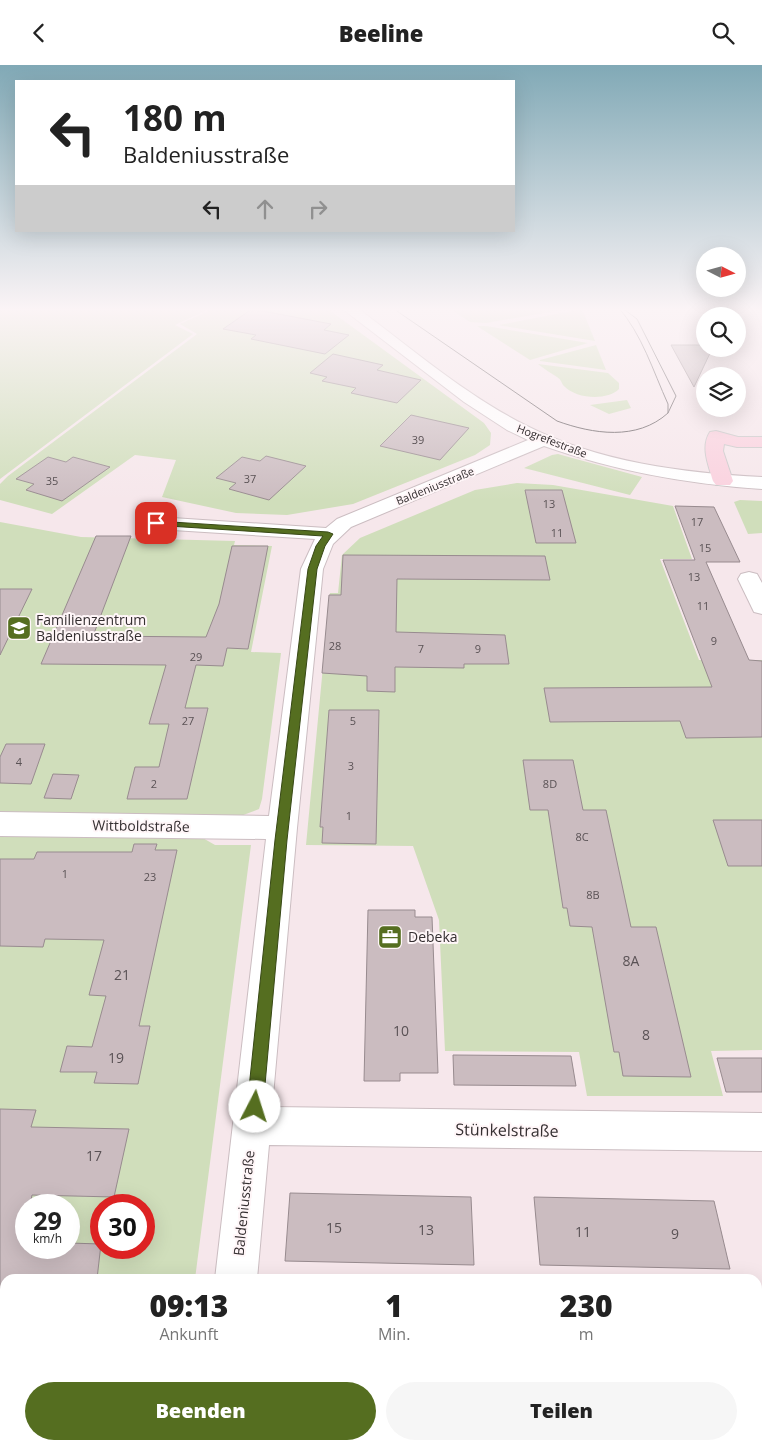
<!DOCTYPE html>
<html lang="de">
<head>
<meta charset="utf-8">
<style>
  :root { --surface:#fff; --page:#f6f6f6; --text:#222; --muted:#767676; --accent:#556e20 }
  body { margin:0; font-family:"Open Sans",sans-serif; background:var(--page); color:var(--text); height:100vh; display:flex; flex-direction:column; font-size:19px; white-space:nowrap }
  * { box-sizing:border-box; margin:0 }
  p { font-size:16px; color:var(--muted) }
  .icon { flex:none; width:28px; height:28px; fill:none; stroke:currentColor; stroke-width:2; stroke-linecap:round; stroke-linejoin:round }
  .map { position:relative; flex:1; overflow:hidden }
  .drawer { position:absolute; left:0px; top:1209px; width:762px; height:176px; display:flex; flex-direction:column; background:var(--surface); border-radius:15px 15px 0 0; box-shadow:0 5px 20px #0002 }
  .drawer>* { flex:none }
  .top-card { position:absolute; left:15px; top:15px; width:500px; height:152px; border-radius:0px; box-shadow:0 5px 20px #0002; background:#fff; color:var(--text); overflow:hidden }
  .needle { width:32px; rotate:96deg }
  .fabs { position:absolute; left:696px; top:182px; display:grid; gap:10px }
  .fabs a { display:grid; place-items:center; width:50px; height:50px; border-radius:50%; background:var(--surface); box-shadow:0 5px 20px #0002; font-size:25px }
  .speed { position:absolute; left:15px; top:1129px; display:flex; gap:10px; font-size:25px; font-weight:700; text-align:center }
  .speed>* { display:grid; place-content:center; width:65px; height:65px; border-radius:50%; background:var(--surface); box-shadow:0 5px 20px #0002; line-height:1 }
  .speed small { font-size:12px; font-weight:400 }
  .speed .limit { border:8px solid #d22; background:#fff; color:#111 }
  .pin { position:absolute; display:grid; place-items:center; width:42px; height:42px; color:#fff; margin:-21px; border-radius:10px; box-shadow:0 2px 8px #0006 }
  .me { position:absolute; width:55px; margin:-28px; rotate:5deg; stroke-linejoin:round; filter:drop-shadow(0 0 4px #0008) }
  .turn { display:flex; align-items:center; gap:18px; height:105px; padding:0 25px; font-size:22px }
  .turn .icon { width:65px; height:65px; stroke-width:2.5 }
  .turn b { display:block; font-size:35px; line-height:42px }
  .lanes { display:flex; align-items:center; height:48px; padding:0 25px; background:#0003; justify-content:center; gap:25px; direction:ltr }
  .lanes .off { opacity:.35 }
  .eta { display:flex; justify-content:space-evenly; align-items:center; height:85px; text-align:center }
  .eta b { font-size:30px; font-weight:800; line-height:35px }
  .action { display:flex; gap:10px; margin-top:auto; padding:10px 25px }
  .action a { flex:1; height:58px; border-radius:30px; background:var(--accent); color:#fff; font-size:20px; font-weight:800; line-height:58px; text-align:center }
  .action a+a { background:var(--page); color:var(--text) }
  header { display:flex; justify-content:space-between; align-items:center; height:65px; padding:0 25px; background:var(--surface); font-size:22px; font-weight:800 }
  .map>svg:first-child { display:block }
</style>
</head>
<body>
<header><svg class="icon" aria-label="back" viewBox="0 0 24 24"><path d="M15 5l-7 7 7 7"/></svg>Beeline<svg class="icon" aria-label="search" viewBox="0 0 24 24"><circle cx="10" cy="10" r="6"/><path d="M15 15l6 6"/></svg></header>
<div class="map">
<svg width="762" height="1384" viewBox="0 0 762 1384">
  <rect width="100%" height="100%" fill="#f6e7eb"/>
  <g fill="#d0debb" fill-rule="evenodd">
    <polygon points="0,242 214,242 175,260 193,269 0,414"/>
    <polygon points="217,242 325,242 484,358 491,368 490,380 475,390 353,439 287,450 236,448 162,432 176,395 135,390 52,449 0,435 0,419 8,411 197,269 180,259"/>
    <polygon points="447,242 579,242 486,258 470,257"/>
    <polygon points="582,244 595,276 498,260 499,260"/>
    <polygon points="477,261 486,261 588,278 530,295"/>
    <polygon points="596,280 606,305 540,296 540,295"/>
    <path d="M538 299 608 308 619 318V324C607 336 576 334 564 321 561 318 562 315 557 312 551 308 544 304 538 299Z"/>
    <polygon points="627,335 631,343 609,349 590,340"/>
    <polygon points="558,389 565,391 642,412 630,430 524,403 552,390"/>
    <polygon points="517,418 553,420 673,441 692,494 660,494 699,595 762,595 762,985 711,986 723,1031 587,1031 579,987 445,986 439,855 413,781 306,780 330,528 338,528 342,490 360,473 475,425"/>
    <polygon points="740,435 762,436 762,468 748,469 734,437"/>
    <polygon points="0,457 81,472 235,476 234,480 272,481 251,587 281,588 262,734 259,744 238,752 0,748"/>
    <path d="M0 770 201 772 215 780H251L195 1214H5V1288H0ZM26 1140H69V1182H26ZM101 1140H144V1182H101Z"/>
    <polygon points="762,1239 762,1384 247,1384 247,1380 758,1380 758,1243"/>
    <polygon points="0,1353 5,1353 5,1380 82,1380 83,1384 0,1384"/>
  </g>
  <g fill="#cbbcc0" stroke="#988b8f">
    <polygon points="252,244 331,259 324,265 349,270 325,289 251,274 256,270 223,264"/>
    <polygon points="671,280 705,280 705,284 712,284 694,322"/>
    <polygon points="333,289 383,300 377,305 421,315 397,338 351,328 356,323 322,316 327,312 310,308"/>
    <polygon points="411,350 469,363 440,395 380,381"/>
    <polygon points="266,391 306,401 269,435 229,424 236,418 216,413 242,392 260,396"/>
    <polygon points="48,392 66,397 73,392 110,402 62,436 26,425 34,419 16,414"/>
    <polygon points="525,425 562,425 576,478 536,478"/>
    <polygon points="675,441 714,442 740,497 706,497 749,595 762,596 762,672 686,673 680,656 550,657 544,623 712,622 663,495 695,495"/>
    <polygon points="96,471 131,471 93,571 206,572 219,539 232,481 268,481 248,584 227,583 223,601 196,600 185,643 208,643 187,734 127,734 135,702 159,702 169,659 149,659 166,600 41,599"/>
    <polygon points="343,490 545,491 550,515 397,514 396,567 505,570 509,599 464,599 464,603 395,602 395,627 367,626 367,611 322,608 329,530 341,530"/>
    <polygon points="0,524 32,524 0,590"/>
    <polygon points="329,645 379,645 376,779 322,778 323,762 320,762"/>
    <polygon points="6,679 45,679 31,719 0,718 0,692"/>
    <polygon points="523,695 573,695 583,745 606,745 631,862 656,862 691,1012 623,1011 619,987 614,987 592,862 570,861 567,843 563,843 548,745 530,745"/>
    <polygon points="53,709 79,710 71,734 44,733"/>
    <polygon points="713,755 762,755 762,801 728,801"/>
    <polygon points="134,779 157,779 155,785 177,785 139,961 150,961 138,1019 94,1018 97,1007 60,1007 67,981 92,982 106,931 89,930 104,875 45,874 43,882 0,881 0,794 34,794 37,787 132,787"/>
    <polygon points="368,845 415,845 415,852 432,852 438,1008 400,1008 400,1016 364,1016"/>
    <polygon points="453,990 571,991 576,1021 454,1020"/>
    <polygon points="717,993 762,993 762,1027 726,1027"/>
    <polygon points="0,1044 36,1045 31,1062 129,1064 114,1132 32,1130 30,1140 26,1140 26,1159 22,1178 26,1178 26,1182 69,1182 69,1178 101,1179 97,1214 5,1214 5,1234 0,1233"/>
    <polygon points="290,1128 471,1132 474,1200 285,1196"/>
    <polygon points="534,1132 714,1136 730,1204 540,1200"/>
  </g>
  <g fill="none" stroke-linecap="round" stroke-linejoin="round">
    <defs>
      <g id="minor">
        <path d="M340 242H356C411 283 465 330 527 361 598 397 683 408 762 412V424C687 419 615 406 544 381L351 462 333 479 323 504 297 763 272 1042 762 1048V1086L269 1080 257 1214H215L266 774 0 771V747L269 751 301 504 315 474 157 464 150 462 147 458 150 454 157 452 326 463 337 454 528 375 507 365 464 337Z"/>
        <polygon points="749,507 757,509 762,518 762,549 754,547 738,514 741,509"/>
        <rect x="0" y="1292" width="5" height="46"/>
        <rect x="193" y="1380" width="48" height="4"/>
      </g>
      <path id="major" d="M716 366 738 372H762V382H737L724 379 723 386 733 416 730 420H716L713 416C709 401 700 382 710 367Z"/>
    </defs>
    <use href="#minor" stroke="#cbbdc1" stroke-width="2"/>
    <use href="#major" stroke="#cac9c9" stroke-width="2"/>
    <use href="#minor" fill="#fff" fill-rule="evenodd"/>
    <use href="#major" fill="#fad1de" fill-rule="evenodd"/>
    <g stroke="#686063" stroke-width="1">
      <path d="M391 242 557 356C593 369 637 376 668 348V339C653 306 642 269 618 242"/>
      <polyline points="625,245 637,254 676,331 668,348"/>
    </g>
  </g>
  <linearGradient id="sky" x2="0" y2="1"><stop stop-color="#81a9b6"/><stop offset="0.56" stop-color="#fbf4f6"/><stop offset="1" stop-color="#fbf4f6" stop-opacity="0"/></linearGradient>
  <rect width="762" height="436" fill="url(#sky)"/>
  <polygon fill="#556e20" stroke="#374815" points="156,456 328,467 333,469 325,481 317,504 287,775 263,1042 260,1047 255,1050 249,1047 247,1042 275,775 308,504 316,481 323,471 153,460 153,457"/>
  <defs>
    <symbol id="school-square" viewBox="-11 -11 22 22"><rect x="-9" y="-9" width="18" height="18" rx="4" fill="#556e20" stroke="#fff6f8"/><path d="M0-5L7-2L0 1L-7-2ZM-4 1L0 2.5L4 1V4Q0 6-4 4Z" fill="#fff"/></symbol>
    <symbol id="office-square" viewBox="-11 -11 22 22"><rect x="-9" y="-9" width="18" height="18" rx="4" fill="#556e20" stroke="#fff6f8"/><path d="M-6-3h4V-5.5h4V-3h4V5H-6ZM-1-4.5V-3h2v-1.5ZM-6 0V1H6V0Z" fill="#fff"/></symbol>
  </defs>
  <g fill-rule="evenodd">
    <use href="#school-square" x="5" y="549" width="28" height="28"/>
    <use href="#office-square" x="376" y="858" width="28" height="28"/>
  </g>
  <g text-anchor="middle" stroke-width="4" stroke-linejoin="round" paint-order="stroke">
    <g font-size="11" fill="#5a5255">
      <text x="418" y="379">39</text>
      <text x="250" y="418">37</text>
      <text x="52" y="420">35</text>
      <text x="549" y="443">13</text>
      <text x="697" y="461">17</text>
      <text x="557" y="472">11</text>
      <text x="705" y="487">15</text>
      <text x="694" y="516">13</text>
      <text x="703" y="545">11</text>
      <text x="714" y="580">9</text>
      <text x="335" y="585">28</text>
      <text x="421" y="588">7</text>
      <text x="478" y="588">9</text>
      <text x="196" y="596">29</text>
      <text x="188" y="660">27</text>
      <text x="353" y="660">5</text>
      <text x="19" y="701">4</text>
      <text x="351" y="705">3</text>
      <text x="154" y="723">2</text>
      <text x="550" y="723">8D</text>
      <text x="349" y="755">1</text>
      <text x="582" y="776">8C</text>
      <text x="65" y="813">1</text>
      <text x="150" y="816">23</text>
      <text x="593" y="834">8B</text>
    </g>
    <g font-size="11" fill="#352f31" stroke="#fff6f8">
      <text transform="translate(552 376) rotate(21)" y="4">Hogrefestraße</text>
      <text transform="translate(435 421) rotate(-22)" y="4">Baldeniusstraße</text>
    </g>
    <g font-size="14" fill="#352f31" stroke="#fff6f8" text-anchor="start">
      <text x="36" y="560">Familienzentrum<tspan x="36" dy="16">Baldeniusstraße</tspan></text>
      <text x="408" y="877">Debeka</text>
    </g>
    <g font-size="14" fill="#352f31" stroke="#fff6f8">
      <text transform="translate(141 761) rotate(1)" y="5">Wittboldstraße</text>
      <text transform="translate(244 1138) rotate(-84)" y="5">Baldeniusstraße</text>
    </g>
    <g font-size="14" fill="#5a5255">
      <text x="631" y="901">8A</text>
      <text x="122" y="915">21</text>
      <text x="401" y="971">10</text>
      <text x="646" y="975">8</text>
      <text x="116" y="998">19</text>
      <text x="94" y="1096">17</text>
      <text x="334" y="1168">15</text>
      <text x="426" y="1170">13</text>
      <text x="583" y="1172">11</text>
      <text x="675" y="1174">9</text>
    </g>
    <g font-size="16" fill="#352f31" stroke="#fff6f8">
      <text transform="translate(507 1065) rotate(1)" y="6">Stünkelstraße</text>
    </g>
  </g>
</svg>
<div class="fabs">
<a><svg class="needle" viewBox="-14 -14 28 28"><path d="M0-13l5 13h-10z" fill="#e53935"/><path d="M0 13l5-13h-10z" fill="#767676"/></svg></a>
<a><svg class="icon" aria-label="search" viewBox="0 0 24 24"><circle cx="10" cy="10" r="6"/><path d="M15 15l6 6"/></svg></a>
<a><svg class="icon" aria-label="layers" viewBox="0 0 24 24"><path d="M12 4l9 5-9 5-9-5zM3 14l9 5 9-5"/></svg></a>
</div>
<div class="speed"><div>29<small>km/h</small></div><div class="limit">30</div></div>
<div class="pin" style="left:156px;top:458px;background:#d93025"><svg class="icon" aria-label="arrive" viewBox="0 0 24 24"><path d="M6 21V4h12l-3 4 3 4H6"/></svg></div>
<svg class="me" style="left:255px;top:1042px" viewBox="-20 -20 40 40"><circle r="19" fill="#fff"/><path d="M0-13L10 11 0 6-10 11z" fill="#556e20"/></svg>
<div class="top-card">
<div class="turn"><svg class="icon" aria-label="left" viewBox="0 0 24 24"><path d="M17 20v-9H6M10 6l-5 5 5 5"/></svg><div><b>180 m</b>Baldeniusstraße</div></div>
<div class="lanes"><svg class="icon" aria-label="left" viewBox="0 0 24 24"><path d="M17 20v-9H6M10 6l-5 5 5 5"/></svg><svg class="icon off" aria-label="ahead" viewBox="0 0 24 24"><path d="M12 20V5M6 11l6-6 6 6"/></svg><svg class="icon off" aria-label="right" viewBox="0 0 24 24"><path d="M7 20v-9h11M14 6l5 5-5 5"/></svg></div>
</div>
<section class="drawer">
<div class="eta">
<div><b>09:13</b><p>Ankunft</p></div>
<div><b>1</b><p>Min.</p></div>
<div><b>230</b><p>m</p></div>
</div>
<div class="action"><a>Beenden</a><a>Teilen</a></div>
</section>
</div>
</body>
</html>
